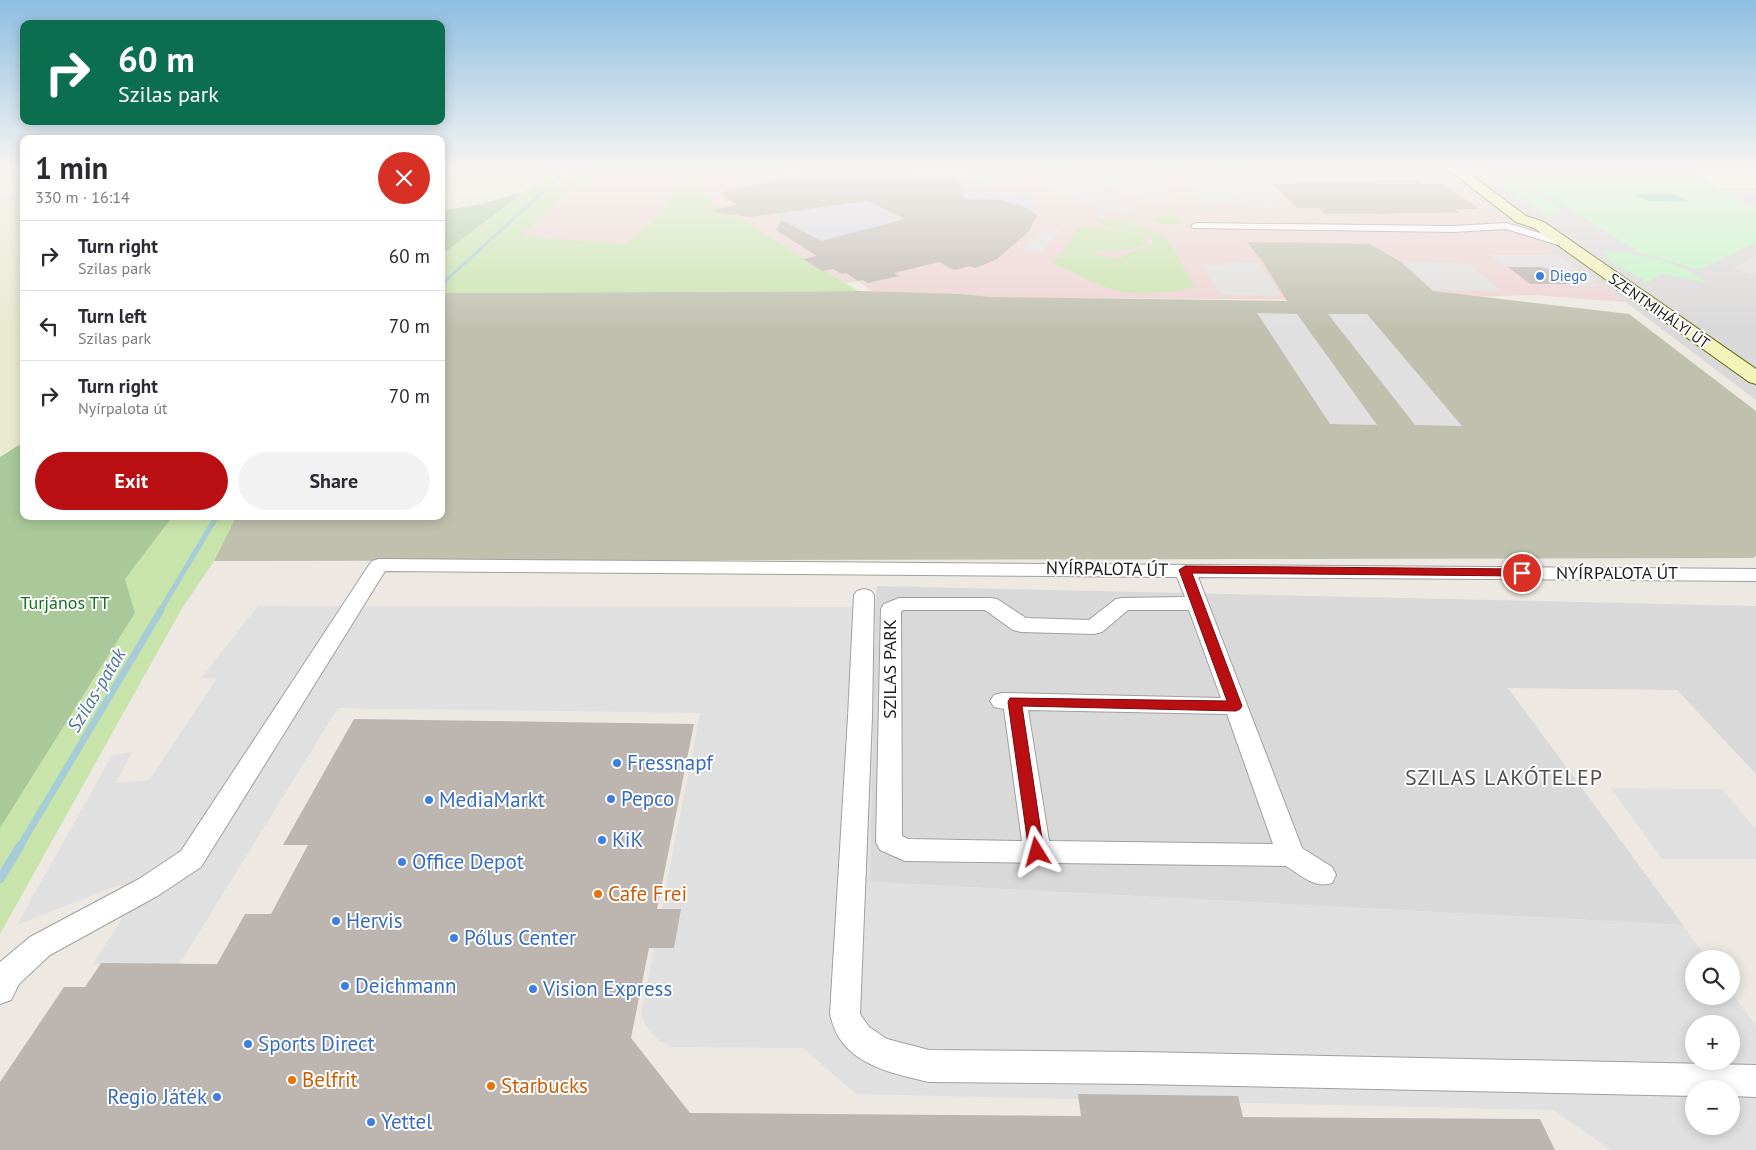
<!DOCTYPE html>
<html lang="en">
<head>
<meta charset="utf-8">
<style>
  :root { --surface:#fff; --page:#f2f2f3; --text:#2b2b33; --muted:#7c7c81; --line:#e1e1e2; --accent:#b90f12 }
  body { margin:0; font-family:"PT Sans",sans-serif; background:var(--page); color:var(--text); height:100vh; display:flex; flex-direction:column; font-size:19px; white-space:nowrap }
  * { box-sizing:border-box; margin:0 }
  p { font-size:16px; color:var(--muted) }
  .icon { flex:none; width:28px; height:28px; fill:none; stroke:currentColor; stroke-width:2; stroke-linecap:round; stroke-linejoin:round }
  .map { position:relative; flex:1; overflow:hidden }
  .side { position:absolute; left:20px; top:135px; width:425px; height:385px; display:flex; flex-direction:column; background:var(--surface); border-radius:10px; box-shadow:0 2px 12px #0003 }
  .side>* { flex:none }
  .top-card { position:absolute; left:20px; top:20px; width:425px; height:105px; border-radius:10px; box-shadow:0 2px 12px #0003; background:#0b6e4f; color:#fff; overflow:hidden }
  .tools { position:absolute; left:1685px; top:950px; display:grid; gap:10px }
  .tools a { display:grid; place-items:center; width:55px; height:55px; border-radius:50%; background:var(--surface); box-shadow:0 2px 12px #0003; font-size:25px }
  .pin { position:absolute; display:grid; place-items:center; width:42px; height:42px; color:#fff; margin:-21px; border:2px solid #fff; border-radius:50%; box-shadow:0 1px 5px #0007 }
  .me { position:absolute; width:55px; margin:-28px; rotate:352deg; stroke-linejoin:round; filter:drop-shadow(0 0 4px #0008) }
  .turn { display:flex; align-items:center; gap:18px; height:105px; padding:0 15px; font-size:22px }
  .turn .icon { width:65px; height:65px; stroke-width:2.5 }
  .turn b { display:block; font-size:35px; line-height:42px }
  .round { display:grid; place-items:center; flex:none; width:52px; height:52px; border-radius:26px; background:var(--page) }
  .summary { display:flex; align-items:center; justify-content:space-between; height:85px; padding:0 15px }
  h1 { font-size:30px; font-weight:600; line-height:38px }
  .action { display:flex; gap:10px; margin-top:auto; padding:10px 15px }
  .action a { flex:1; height:58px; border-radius:30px; background:var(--accent); color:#fff; font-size:20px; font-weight:600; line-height:58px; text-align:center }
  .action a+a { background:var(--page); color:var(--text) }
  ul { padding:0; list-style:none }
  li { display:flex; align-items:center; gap:15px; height:70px; padding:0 15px; border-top:1px solid var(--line) }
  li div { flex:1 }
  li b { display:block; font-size:19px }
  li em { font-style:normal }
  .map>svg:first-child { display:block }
</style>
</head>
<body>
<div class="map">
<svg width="1756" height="1150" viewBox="0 0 1756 1150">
  <rect width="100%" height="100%" fill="#ede9e2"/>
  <g fill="#dad9d9">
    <polygon points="1435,170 1756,170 1756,400 1626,302"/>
    <polygon points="877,586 1756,606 1756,774 1677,690 1508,688 1683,925 870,882 875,607"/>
  </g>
  <polygon fill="#edd3d2" points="595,170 1435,170 1626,302 1533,295 1377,300 880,297 858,281 845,283 682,183 665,209 626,244 520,236"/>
  <polygon fill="#fcfcdc" points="1685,170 1756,170 1756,188 1723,188"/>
  <polygon fill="#c0c0af" points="1247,242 1370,244 1401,262 1433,291 1629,314 1756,411 1756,556 1753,558 214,561 236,516 441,516 441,293 858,291 961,294 990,297 1287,301 1262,261"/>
  <g fill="#e9eacf">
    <polygon points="0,170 24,170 24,180 0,194"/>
    <polygon points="441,170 548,170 549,173 524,192 481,204 441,211"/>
    <polygon points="24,188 24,442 0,457 0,198"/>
  </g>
  <g fill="#c8e4ab">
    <polygon points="548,170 592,171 521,236 626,244 665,209 682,183 858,291 441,293 441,255 549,173"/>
    <path d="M1170 214 1180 217 1185 221C1176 227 1161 226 1153 219L1160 215Z"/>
    <path d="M1096 218 1131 222 1159 233 1171 244 1194 286C1181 293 1132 295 1118 291 1095 284 1072 272 1051 262L1055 258C1067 259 1071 253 1081 252 1095 251 1107 260 1121 258 1127 257 1129 252 1134 251 1141 249 1147 248 1153 244L1152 239 1142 234 1102 226V221L1088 220 1084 225H1081L1087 220Z"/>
    <path d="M1077 227C1091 227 1144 230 1149 242 1138 254 1095 249 1077 252 1070 252 1066 257 1059 257L1071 239Z"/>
    <polygon points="173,516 236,516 214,561 181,610 0,934 0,828 135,613 125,579"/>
  </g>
  <g fill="#a9c99a">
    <polygon points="524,192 441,255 441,211 481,204"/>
    <polygon points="24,442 24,516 173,516 125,579 135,613 0,828 0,457"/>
  </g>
  <g fill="#c2f5c5">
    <polygon points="1479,170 1501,170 1563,210 1547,217"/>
    <polygon points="1510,170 1621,172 1628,170 1679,170 1756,207 1756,243 1700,269 1693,268 1639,252 1519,178"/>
    <path d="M1603 251C1639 253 1677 261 1707 282L1661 274 1648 282 1611 262Z"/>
  </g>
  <polygon fill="#86d6b6" points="1634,194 1675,194 1690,202 1648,201"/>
  <g fill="#e0e0e0" fill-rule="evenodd">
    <polygon points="970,170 1036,170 1039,174 1006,178 991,176"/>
    <polygon points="1140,170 1148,171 1158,178 1172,201 1171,207 1164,207 1070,171"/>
    <polygon points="1178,170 1207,170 1236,204 1205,204"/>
    <polygon points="1255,170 1424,170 1435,178 1263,178"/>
    <polygon points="1216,178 1259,178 1289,208 1241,208"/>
    <polygon points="1075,179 1133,204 1139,210 1130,213 1107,212 1042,186"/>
    <polygon points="1061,228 1043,251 1022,252 1041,232"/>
    <polygon points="1489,255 1558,255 1600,286 1572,286 1547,267 1503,266"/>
    <polygon points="1756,256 1756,275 1733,269"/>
    <polygon points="1223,262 1259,263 1281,296 1220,295 1203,265 1224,265"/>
    <polygon points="1403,262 1468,263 1501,291 1433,290"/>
    <polygon points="1257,313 1297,314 1377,425 1330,424"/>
    <polygon points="1328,314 1367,314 1462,426 1415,425"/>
    <path d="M258 606 875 607 870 882 1683 925 1707 959H1694V996H1731V992L1756 1026V1150H1611L1553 1110 856 1094 803 1048 672 1047 659 1041 646 1026 641 1014 700 713 338 708 179 965 93 964 133 901 121 884 17 925 112 755 132 752 116 783 149 780 217 678H201ZM1694 1024H1731V1061H1694ZM1694 1089H1731V1126H1694Z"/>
    <polygon points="1611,788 1722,789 1756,830 1756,859 1662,859"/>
  </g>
  <polygon fill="#d7d7e2" points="944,172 970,174 997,179 979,186 978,189 989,194 1002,195 1029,192 1038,202 1037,215 1023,206 1002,200 976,199 895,214 905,219 821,241 797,229 777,214 868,201 946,193 961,186 958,178"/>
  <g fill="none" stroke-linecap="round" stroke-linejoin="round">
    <polyline stroke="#a6cdd7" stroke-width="3" points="443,283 567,170"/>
    <polyline stroke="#a6cdd7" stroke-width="4" points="441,285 445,282"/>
    <polyline stroke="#a6cdd7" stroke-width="5" points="160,611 217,516"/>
    <polyline stroke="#a6cdd7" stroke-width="7" points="19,848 161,610"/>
    <polyline stroke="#a6cdd7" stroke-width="9" points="0,879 20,846"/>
  </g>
  <g fill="#bdb5af">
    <polygon points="805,170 944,172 958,178 965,199 1002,200 1023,206 1037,215 1029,231 997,259 976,268 970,266 954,270 939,262 894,273 899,276 868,283 863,280 858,281 846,273 842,274 833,269 822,271 803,259 817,256 776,230 782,220 821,241 905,219 868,201 750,217 713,212 713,210 737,205 720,195 725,194 722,192 761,184 759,183 786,178 781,175"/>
    <polygon points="1419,180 1424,184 1444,184 1479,209 1454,209 1459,213 1325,214 1319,208 1297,208 1273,184 1297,184 1293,181"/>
    <polygon points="1508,267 1540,267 1549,269 1569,284 1530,284"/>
    <polygon points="354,719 694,724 657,909 681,909 674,948 649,948 631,1038 690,1113 1081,1116 1078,1094 1238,1096 1243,1117 1540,1119 1555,1150 0,1150 0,1082 64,987 85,987 101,963 217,964 245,914 271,914 308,845 283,845"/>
  </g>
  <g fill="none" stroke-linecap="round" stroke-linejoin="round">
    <defs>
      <g id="street">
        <polygon points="1197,223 1453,226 1506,223 1569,241 1571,243 1565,247 1506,229 1453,232 1193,228 1191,226 1193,224"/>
        <path d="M379 559 1756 569V581L1198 577 1302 848 1332 867 1336 875 1332 883C1314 889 1301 875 1286 866L905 861 880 850 876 842 881 609 884 604 899 598H990L997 599 1026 618 1089 620 1116 599 1123 598 1185 597 1177 577 385 571 201 867 159 895 50 955 19 984 11 1000 0 1004V962L30 937 139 879 181 851 369 565 372 561ZM903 610H985L1013 630 1021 632 1094 634 1102 632 1128 610H1189L1221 698 1002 693 994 695 990 701 994 707 1004 709 1022 841 908 839 902 836 901 612ZM1028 710 1227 714 1273 844 1049 841Z"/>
        <path d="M864 589 871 591 874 595 872 717 860 1014 869 1027 887 1039 929 1050 1140 1052 1756 1065V1097L1731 1096V1089H1694V1096L1140 1084 929 1082C899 1075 858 1067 840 1039 835 1032 832 1022 830 1014L848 717 854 595 857 591Z"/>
      </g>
      <polygon id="secondary" points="1449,170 1465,170 1526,216 1544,222 1756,369 1756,384 1749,382 1534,228 1516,222"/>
    </defs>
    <use href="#street" stroke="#a0a0a0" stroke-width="2"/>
    <use href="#secondary" stroke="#61690d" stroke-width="2"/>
    <use href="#street" fill="#fff" fill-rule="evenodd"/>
    <use href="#secondary" fill="#f2f4b9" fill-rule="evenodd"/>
  </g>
  <linearGradient id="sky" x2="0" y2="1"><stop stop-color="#8dbee1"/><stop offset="0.51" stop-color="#f7f5f2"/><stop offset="1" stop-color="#f7f5f2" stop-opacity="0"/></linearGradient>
  <rect width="1756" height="331" fill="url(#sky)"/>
  <polygon fill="#b90f12" stroke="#780a0c" points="1185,566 1522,569 1527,573 1522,576 1192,573 1242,706 1240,709 1236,711 1022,706 1044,852 1042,856 1037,858 1031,856 1029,852 1008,702 1010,698 1227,701 1179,570"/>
  <g fill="#3f7fe0" stroke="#fff" stroke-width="2">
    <circle cx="1540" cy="276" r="5"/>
    <circle cx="617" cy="763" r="5"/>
    <circle cx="611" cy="799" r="5"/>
    <circle cx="429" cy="800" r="5"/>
    <circle cx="602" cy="840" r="5"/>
    <circle cx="402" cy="862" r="5"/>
    <circle cx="336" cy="921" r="5"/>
    <circle cx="454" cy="938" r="5"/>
    <circle cx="345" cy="986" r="5"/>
    <circle cx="533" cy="989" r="5"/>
    <circle cx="248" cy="1044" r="5"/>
    <circle cx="217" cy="1097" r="5"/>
    <circle cx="371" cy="1122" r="5"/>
  </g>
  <g fill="#e8710a" stroke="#fff" stroke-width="2">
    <circle cx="598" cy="894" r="5"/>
    <circle cx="292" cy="1080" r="5"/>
    <circle cx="491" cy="1086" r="5"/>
  </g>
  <g text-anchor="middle" stroke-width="4" stroke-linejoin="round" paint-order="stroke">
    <g font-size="15" fill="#366cbe" stroke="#fff" text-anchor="start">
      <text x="1550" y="281">Diego</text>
    </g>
    <g font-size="15" fill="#1c1c1c" stroke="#fff">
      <text transform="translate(1659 311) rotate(35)" y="5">SZENTMIHÁLYI ÚT</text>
    </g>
    <g font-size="18" fill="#1c1c1c" stroke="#fff">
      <text transform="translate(1107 569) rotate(1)" y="6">NYÍRPALOTA ÚT</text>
      <text x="1617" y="579">NYÍRPALOTA ÚT</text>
      <text transform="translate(890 669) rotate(-90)" y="6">SZILAS PARK</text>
    </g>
    <g font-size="18" fill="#13711a" stroke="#fff">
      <text x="65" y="609">Turjános TT</text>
    </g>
    <g font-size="19" font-style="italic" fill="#4d769d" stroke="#fff">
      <text transform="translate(96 690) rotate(-59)" y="7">Szilas-patak</text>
    </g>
    <g font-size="21" fill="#366cbe" stroke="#fff" text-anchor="start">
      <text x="627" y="770">Fressnapf</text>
      <text x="621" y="806">Pepco</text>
      <text x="439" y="807">MediaMarkt</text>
      <text x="612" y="847">KiK</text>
      <text x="412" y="869">Office Depot</text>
      <text x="346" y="928">Hervis</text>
      <text x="464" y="945">Pólus Center</text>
      <text x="355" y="993">Deichmann</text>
      <text x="543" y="996">Vision Express</text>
      <text x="258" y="1051">Sports Direct</text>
      <text x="207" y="1104" text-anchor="end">Regio Játék</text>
      <text x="381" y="1129">Yettel</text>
    </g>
    <g font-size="21" fill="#c56008" stroke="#fff" text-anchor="start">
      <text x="608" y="901">Cafe Frei</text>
      <text x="302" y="1087">Belfrit</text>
      <text x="501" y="1093">Starbucks</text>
    </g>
    <g font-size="22" letter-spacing="1" fill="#4f4f4f" stroke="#fff">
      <text x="1504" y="785">SZILAS LAKÓTELEP</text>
    </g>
  </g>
</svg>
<div class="tools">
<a><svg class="icon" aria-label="search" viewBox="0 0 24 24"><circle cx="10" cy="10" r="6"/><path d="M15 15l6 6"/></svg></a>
<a>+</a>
<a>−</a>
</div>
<div class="pin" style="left:1522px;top:573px;background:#d93025"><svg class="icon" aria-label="arrive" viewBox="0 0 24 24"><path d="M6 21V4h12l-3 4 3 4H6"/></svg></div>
<svg class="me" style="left:1037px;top:852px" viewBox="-20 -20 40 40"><path d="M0-17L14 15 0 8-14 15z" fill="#b90f12" stroke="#fff" stroke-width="4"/></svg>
<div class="top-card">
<div class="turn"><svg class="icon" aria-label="right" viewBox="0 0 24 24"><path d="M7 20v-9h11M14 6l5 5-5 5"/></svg><div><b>60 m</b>Szilas park</div></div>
</div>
<section class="side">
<div class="summary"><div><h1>1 min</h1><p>330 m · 16:14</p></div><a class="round" style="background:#d93025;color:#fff"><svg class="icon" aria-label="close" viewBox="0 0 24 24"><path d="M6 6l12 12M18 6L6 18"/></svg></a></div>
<ul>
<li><svg class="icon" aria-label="right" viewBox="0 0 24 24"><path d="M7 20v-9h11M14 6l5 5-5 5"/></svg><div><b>Turn right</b><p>Szilas park</p></div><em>60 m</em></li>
<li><svg class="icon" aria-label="left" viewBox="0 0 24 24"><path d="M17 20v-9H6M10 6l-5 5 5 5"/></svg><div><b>Turn left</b><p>Szilas park</p></div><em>70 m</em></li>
<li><svg class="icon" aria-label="right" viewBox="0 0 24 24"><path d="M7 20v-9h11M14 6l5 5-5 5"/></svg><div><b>Turn right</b><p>Nyírpalota út</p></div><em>70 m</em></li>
</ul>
<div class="action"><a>Exit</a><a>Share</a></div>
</section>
</div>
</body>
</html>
